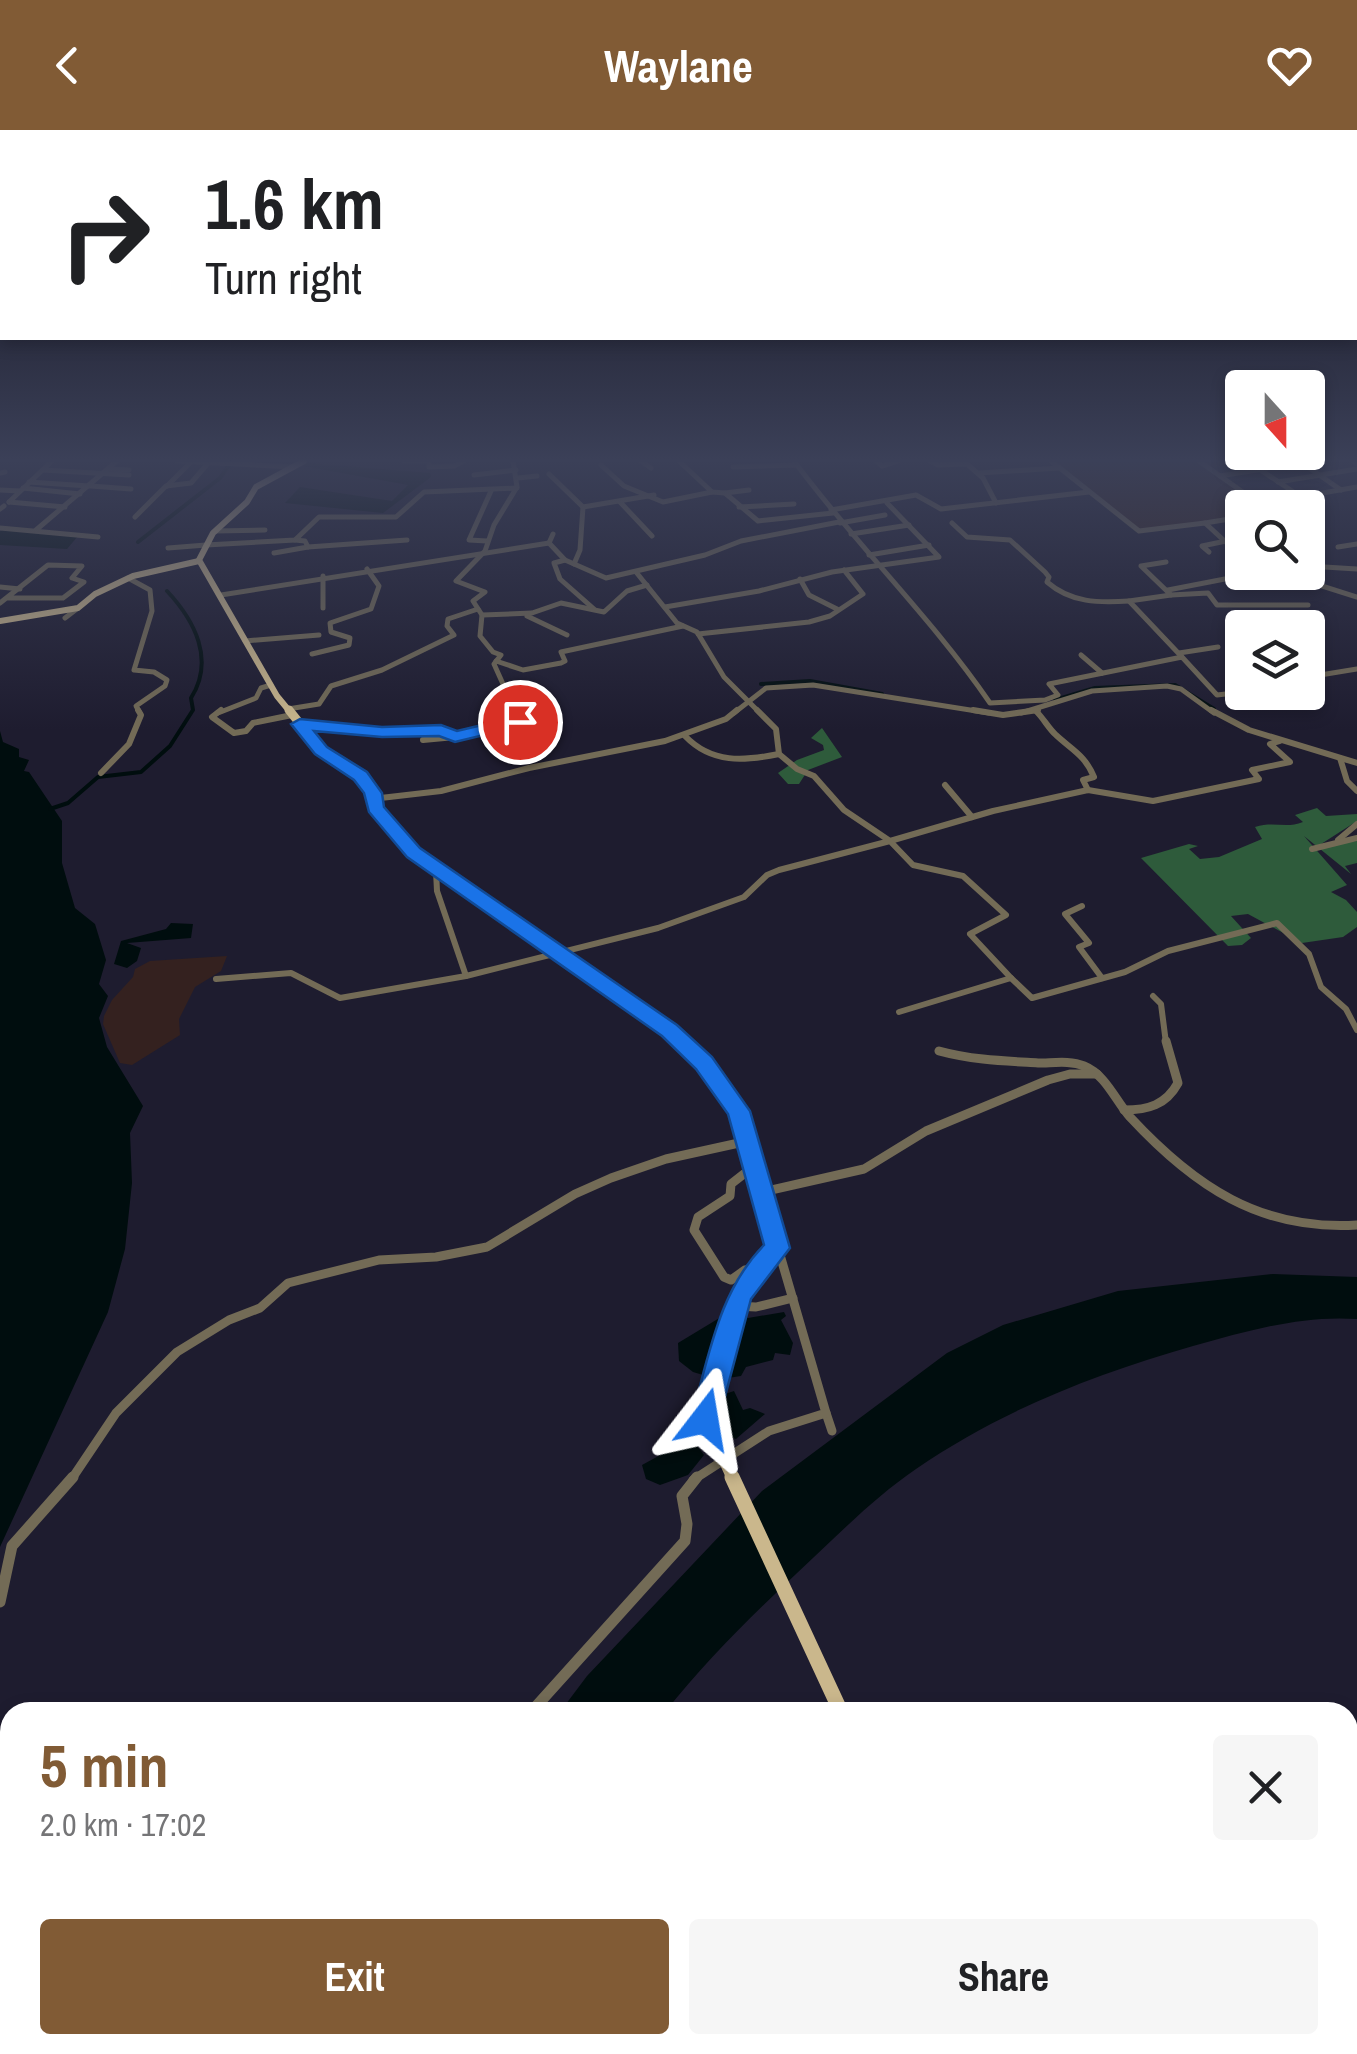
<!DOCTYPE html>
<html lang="en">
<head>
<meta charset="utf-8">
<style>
  :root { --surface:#fff; --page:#f6f6f6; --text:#202124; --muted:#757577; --accent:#815b35 }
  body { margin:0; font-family:"Archivo Narrow",sans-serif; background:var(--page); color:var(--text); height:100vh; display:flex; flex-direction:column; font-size:38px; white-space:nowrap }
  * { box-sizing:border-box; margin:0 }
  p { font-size:32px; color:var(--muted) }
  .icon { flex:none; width:55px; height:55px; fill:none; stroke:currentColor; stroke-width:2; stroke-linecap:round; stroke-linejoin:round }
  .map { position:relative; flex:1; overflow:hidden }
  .sheet { position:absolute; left:0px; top:1572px; width:1358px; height:352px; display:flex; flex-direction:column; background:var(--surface); border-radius:30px 30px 0 0; box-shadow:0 5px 15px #0003 }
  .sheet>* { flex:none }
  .hud { position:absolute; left:0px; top:0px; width:1358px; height:210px; box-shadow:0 5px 15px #0003; background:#fff; color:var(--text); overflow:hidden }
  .needle { width:65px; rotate:159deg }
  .fabs { position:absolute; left:1225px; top:240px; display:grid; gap:20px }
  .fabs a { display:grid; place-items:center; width:100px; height:100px; border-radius:10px; background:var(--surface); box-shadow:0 5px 15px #0003; font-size:50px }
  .pin { position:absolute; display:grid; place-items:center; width:85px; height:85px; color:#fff; margin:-42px; border:5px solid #fff; border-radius:50%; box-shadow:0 2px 10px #0007 }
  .me { position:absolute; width:110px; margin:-55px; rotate:14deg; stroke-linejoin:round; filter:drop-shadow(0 0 8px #0008) }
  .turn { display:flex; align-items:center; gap:35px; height:210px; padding:0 40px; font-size:45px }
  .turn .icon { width:130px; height:130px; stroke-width:2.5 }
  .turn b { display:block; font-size:70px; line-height:85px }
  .round { display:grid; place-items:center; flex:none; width:105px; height:105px; border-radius:10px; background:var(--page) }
  .head { display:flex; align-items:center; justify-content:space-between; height:170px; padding:0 40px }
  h1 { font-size:60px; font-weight:800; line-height:75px; color:var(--accent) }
  .primary-button { display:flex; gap:20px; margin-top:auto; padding:20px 40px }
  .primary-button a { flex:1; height:115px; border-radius:10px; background:var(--accent); color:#fff; font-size:40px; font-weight:800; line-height:115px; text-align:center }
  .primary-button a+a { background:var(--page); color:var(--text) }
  header { display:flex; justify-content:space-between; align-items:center; height:130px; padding:0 40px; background:var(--accent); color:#fff; font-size:45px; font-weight:800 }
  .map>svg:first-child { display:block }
</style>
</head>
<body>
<header><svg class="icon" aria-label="back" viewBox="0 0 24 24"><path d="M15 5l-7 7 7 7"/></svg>Waylane<svg class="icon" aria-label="heart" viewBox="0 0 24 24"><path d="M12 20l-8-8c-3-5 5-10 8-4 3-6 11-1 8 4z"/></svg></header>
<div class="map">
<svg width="1357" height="1924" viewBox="0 0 1357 1924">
  <rect width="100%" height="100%" fill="#1e1c2f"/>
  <g fill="#34211f">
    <polygon points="1052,331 1241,331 1212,338 1265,377 1242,378 1242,387 1140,401"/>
    <polygon points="227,826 221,841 195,857 179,889 180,905 132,935 120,933 103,894 104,886 112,870 133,847 135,839 150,831"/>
  </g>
  <g fill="#2e5b3b">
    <polygon points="822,598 842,627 808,640 799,654 788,654 778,643 797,630 824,620 823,615 811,608"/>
    <path d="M1317 678 1326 686 1357 684V691L1318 716 1357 711V733L1345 736 1351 744 1304 706 1347 755 1331 762 1346 770 1357 782V797L1343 807 1302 813 1248 784 1231 786 1251 808 1242 815 1228 816 1141 728 1189 714 1198 716 1189 719 1200 729 1219 727 1262 709 1255 697C1274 691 1286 699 1303 692L1295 685Z"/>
  </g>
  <g fill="#000d0e">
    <polygon points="308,333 430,343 431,347 383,383 285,373 300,357 392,371 408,355 303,336"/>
    <polygon points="3,400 78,406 67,419 0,415 0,401"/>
    <polygon points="0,601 3,612 19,619 19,627 29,630 24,641 29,642 62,691 62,733 75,778 95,794 106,830 99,854 108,866 99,888 107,917 143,976 130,1003 132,1053 125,1119 108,1182 0,1417"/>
    <polygon points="171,793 193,794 191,808 127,813 141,818 137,831 127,838 114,834 121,811 166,799"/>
    <path d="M1273 1144 1357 1147V1189C1300 1185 1248 1201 1193 1216 1095 1244 1000 1281 916 1339 872 1369 835 1408 796 1444 749 1488 705 1532 665 1582H560L587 1546 762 1361 947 1223 1003 1195 1118 1161Z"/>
    <polygon points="784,1182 786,1186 781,1190 793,1213 790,1225 775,1223 773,1230 746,1237 741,1246 728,1248 722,1244 732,1222 740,1184 748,1188"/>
    <polygon points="721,1187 726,1192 711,1236 703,1245 693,1242 679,1231 678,1213"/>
    <polygon points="734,1261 743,1280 750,1278 765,1284 736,1309 727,1306 719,1280 722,1265"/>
    <polygon points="695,1313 704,1325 688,1345 660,1355 646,1349 642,1335 675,1317"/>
    <polygon points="334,1915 469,1915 465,1924 329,1924"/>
  </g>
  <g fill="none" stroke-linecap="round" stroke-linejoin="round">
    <g stroke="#000d0e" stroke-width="4">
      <polyline points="138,412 220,348 232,331"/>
      <polyline points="761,554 810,551 882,564"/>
      <polyline points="1055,570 1095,558 1175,555 1214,579"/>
      <path d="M50 679 68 673 98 647 141 642 170 616 193 580 191 568C215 530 195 491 167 461"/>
    </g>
    <g stroke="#736b56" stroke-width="5">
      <polyline points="177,331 294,337"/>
      <polyline points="404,331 427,331"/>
      <polyline points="429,331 429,337 454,336 464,331"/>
      <polyline points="513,331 517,357 494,395 485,421 456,451 485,462 473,471 482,485 480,506 493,522 501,525 494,534 516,583"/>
      <polyline points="641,331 651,338"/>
      <polyline points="679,331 712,362 725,363 758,391 833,383"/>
      <path d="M794 331C856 415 931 487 990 573L1045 570 1058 565 1049 554 1182 527 1217 565 1243 562"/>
      <polyline points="876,331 882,336 898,331"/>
      <polyline points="930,331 938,335 967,334 983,348 996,373"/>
      <polyline points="1051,331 1139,401 1205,393 1242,427"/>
      <polyline points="1199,331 1261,375"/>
      <polyline points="1299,331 1341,360"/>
      <polyline points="1353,331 1357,334"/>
      <polyline points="601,335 624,356 663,372 712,362"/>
      <polyline points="733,337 797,335"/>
      <polyline points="109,339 129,340"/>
      <polyline points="1259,339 1301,367"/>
      <polyline points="43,340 129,345"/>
      <polyline points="0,343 5,342"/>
      <polyline points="979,343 1059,338"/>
      <polyline points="549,344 583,377 580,420 574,434"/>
      <polyline points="474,345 516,340"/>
      <polyline points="1220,346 1299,333"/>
      <polyline points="518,348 537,346"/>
      <polyline points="29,352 89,356"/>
      <polyline points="1278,352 1357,339"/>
      <polyline points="91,356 131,359"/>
      <polyline points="167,356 191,332"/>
      <polyline points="23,358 80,364"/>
      <polyline points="0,360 20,361"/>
      <polyline points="725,363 749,360"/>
      <polyline points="9,372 52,331"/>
      <polyline points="9,372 65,377"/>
      <polyline points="620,372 652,406"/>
      <polyline points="1260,374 1357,357"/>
      <polyline points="583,377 654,365"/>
      <polyline points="739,377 794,374"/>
      <polyline points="0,379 4,376"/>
      <polyline points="831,380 916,365 941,379 1089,362"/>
      <polyline points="135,387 166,356 191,353 210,331"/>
      <polyline points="840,393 885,385"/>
      <path d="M952 393 967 407 1010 410 1045 442 1049 447 1047 452C1071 473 1099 473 1129 471"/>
      <polyline points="1205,393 1242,387"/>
      <polyline points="0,398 98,407"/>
      <polyline points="36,400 117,331"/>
      <polyline points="215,401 265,400"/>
      <polyline points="553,404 549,413 565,430 606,448 705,425 741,411 839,392"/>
      <polyline points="851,404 909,395"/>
      <polyline points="487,411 469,410 491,361"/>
      <polyline points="206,415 295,410 319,387 396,387 424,362 517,358"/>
      <polyline points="308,417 407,410"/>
      <polyline points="1338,417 1357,414"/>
      <polyline points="168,418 206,415"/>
      <polyline points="1209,422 1202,416 1226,411"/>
      <polyline points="274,423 308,417 305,411 295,410"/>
      <polyline points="869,425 929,415"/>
      <polyline points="565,430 554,433 560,449 594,479"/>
      <polyline points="1166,432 1141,436 1171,465 1129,471 1182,527"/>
      <polyline points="1308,436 1357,439"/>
      <polyline points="636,442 677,493 697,502 724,547 760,583"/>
      <polyline points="1278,442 1357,467"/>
      <polyline points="323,446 323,478"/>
      <polyline points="128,448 150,460 152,481 134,540 154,542 167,550 165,556 136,576 140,583"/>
      <polyline points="800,449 809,465 837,479"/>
      <polyline points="0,457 20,459"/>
      <polyline points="1168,460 1261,442"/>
      <polyline points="221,465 549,413"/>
      <polyline points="1171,465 1208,463 1217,475 1308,475"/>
      <polyline points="0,473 48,435 82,436 72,448 84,452 63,468 8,468"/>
      <polyline points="665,477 759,461 832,442 939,427 887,373"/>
      <polyline points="482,485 532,483 561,473 604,482 627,461 647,455"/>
      <polyline points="527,486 567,505"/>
      <polyline points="65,488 78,478"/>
      <polyline points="698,504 809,492 830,486 863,464 844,440"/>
      <polyline points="245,511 319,505"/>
      <polyline points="1179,523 1218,517"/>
      <polyline points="312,524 349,515 350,508 331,502 330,493 371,479 379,456 367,439"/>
      <polyline points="1081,525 1102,543"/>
      <polyline points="496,531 523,540 561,533 565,531 561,522 683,496"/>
      <polyline points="1308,547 1357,539"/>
      <polyline points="288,579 319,574 331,556 382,540 454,505 447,496 448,489 478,479"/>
      <polyline points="218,583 256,568 261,558 271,555"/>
      <polyline points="734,583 766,558 813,555 989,583"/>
      <polyline points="1021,583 1092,561 1167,556 1181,559 1214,583"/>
    </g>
    <g stroke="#736b56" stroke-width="6">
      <polyline points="221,580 212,587 234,603 246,601 253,593 292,585"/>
      <polyline points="757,580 776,599 779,624 797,639 814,646 844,680 890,711 993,681 1088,660 1153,671 1259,649 1252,640 1290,632 1270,614 1280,611"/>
      <polyline points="973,580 1003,585 1038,580"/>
      <polyline points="1211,580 1249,600 1357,633"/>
      <path d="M1036 581C1044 589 1049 599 1056 605 1072 620 1085 625 1094 647L1083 650 1088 660"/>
      <polyline points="300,594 382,602 441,600 455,607 520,592 515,580"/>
      <path d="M685 606C712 634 744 631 779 624"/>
      <polyline points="423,610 455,607"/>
      <polyline points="1340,628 1347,651 1357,661"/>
      <polyline points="101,643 129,614 141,585 138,580"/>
      <polyline points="945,655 972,687"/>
      <polyline points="372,669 441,661 529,638 665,611 726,589 737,580"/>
      <polyline points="1338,710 1357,694"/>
      <polyline points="1312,719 1357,708"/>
      <polyline points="436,741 437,761 466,846 658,798 744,767 767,745 779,740 890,711 913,735 963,746 1006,785 970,804 1011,848"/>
      <polyline points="1082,776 1065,784 1089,813 1079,817 1102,848"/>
      <polyline points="216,849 291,843 340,868 466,846"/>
      <polyline points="1153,866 1161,874 1166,913"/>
      <polyline points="899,882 1011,848 1032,868 1125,842 1168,821 1277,793 1309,824 1321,857 1346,879 1357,900"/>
    </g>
    <g stroke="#736b56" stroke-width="9">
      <path d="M939 921C972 930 1005 931 1038 933 1053 933 1070 930 1084 936 1106 945 1115 970 1130 987 1194 1056 1260 1101 1357 1095"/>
      <path d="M1124 980C1148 980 1166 975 1178 953L1166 911"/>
      <polyline points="754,1036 731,1054 730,1066 698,1087 694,1100 724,1147 731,1150 745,1140 757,1138"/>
      <polyline points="762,1062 864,1039 926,1001 1048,950 1070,944 1097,944"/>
      <polyline points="735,1176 756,1177 793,1168"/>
      <polyline points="826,1283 832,1301"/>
      <polyline points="71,1350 116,1283 177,1222 229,1190 260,1178 288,1153 379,1130 436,1127 487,1117 575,1064 611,1048 666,1029 748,1011"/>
      <polyline points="693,1350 769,1301 826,1283 778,1118"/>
    </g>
    <g stroke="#736b56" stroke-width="11">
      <polyline points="0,1472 12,1416 73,1347"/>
      <polyline points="531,1582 685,1411 687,1394 682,1366 697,1347"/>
      <polyline points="269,1924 274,1915"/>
    </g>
    <g stroke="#cab78c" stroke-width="6">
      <polyline points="0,491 78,478 95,464 133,446 199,431"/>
      <polyline points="291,583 277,566 199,430 213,403 247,372 256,357 304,331"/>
    </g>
    <polyline stroke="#cab78c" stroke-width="9" points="289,580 321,620 360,646 373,663 375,678 413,722 683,913"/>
    <polyline stroke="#cab78c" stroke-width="11" points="680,911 704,933 738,981 778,1118 751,1145 739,1166 705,1289 733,1350"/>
    <g stroke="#cab78c" stroke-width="15">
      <polyline points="732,1347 841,1582"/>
      <polyline points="1004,1915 1008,1924"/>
    </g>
  </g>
  <linearGradient id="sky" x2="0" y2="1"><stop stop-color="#100f1a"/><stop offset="0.55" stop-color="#3b4058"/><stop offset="1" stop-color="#3b4058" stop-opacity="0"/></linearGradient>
  <rect width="1357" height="600" fill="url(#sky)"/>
  <path fill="#1a73e8" stroke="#114b97" stroke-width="2.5" d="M520 586 526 588V595L455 612 439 606 382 607 314 601 327 617 367 642 382 663 384 677 420 718 677 895 712 927 750 981 790 1118 751 1169 719 1289 715 1298 705 1302 695 1298 691 1289C709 1227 718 1162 764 1115L728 984 696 939 662 906 407 727 369 682 364 663 354 650 315 624 291 594 300 589 382 597 441 595 457 601Z"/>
</svg>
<div class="fabs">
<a><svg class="needle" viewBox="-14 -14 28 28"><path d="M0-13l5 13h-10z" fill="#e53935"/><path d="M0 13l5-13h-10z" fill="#757577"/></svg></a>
<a><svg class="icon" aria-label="search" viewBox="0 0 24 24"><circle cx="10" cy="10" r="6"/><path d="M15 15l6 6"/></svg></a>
<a><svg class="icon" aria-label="layers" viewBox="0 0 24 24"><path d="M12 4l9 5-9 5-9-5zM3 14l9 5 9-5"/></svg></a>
</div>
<div class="pin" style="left:520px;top:592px;background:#d93025"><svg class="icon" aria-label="arrive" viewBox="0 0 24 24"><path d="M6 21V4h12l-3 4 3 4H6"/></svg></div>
<svg class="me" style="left:705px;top:1289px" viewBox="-20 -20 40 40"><path d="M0-17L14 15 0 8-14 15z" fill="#1a73e8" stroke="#fff" stroke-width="4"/></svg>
<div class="hud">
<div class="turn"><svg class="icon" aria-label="right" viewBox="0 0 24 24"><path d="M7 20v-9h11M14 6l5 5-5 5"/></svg><div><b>1.6 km</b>Turn right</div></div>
</div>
<section class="sheet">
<div class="head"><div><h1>5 min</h1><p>2.0 km · 17:02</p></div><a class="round"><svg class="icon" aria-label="close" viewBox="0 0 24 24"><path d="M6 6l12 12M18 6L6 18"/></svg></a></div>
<div class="primary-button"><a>Exit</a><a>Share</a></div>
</section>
</div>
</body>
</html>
